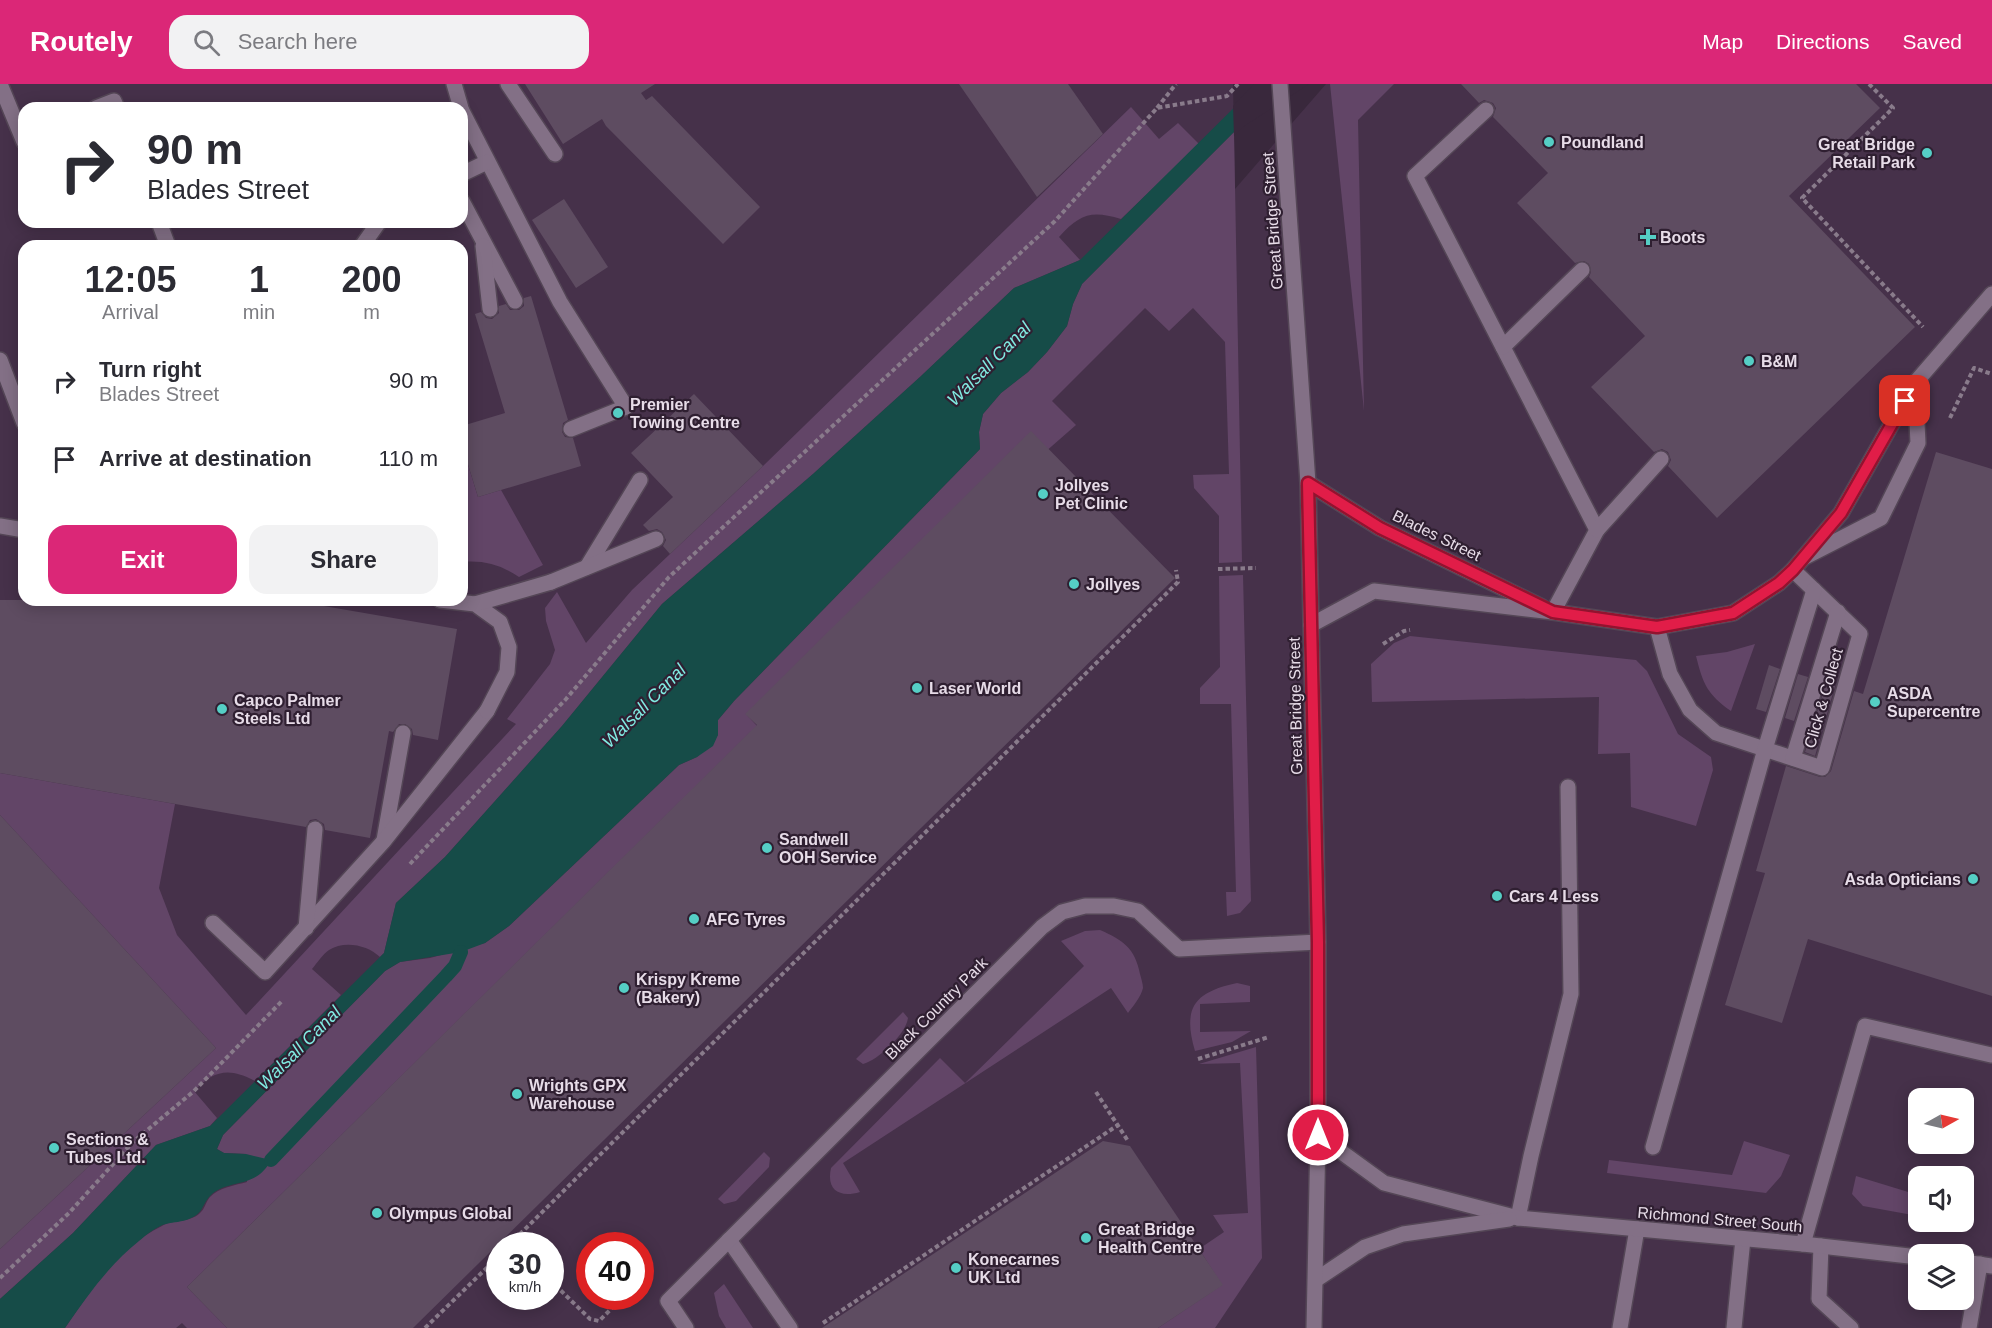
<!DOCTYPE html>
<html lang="en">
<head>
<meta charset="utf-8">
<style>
  :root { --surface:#fff; --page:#f2f2f3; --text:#2b2b33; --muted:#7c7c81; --accent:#db2777 }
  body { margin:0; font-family:Helvetica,sans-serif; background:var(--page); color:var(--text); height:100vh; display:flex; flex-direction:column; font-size:22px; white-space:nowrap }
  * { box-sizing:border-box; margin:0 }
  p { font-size:20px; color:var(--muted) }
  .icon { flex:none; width:33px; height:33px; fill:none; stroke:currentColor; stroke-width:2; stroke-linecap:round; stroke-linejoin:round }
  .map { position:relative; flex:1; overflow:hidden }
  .drawer { position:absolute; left:18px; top:156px; width:450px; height:366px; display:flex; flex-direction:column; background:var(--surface); border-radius:18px; box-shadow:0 3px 15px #0003 }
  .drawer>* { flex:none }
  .banner { position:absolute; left:18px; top:18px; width:450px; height:126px; border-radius:18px; box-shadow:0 3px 15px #0003; background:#fff; color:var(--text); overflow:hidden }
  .needle { width:39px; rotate:82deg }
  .buttons { position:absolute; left:1908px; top:1004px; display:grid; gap:12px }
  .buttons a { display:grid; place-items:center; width:66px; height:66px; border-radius:12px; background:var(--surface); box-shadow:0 3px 15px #0003; font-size:30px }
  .speed { position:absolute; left:486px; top:1148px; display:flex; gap:12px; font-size:30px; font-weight:700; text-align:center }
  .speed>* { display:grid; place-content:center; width:78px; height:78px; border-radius:50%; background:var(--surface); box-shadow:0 3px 15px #0003; line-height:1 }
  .speed small { font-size:15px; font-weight:400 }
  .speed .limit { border:9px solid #d22; background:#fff; color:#111 }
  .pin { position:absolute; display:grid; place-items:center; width:51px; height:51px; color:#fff; margin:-26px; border-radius:12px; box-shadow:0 3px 9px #0006 }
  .me { position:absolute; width:66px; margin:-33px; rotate:0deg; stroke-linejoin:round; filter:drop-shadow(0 0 4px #0008) }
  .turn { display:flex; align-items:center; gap:21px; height:126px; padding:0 30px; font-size:27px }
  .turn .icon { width:78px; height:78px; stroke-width:2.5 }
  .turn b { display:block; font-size:42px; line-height:51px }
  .eta { display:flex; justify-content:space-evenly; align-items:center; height:102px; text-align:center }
  .eta b { font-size:36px; font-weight:800; line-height:42px }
  .primary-button { display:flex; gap:12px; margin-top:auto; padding:12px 30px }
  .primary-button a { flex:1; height:69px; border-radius:18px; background:var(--accent); color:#fff; font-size:24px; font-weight:800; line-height:69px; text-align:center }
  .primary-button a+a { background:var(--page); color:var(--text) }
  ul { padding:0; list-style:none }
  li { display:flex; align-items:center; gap:18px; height:78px; padding:0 30px }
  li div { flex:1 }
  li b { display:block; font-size:22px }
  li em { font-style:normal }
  header { display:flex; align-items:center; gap:36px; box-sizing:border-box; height:84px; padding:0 30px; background:var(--accent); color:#fff }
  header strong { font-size:28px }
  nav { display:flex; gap:33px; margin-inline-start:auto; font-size:21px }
  .search { width:420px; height:54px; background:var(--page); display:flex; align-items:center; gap:15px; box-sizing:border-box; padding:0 21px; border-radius:18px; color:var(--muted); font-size:22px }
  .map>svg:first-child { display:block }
</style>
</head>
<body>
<header>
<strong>Routely</strong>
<div class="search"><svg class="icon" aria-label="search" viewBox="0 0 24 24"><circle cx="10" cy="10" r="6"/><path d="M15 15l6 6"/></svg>Search here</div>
<nav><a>Map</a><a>Directions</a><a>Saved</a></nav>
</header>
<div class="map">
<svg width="1992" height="1244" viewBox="0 0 1992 1244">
  <rect width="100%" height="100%" fill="#39283c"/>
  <path fill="#46314a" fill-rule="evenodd" d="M0 0H1233L1235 105 1326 0H1992V1244H0ZM24 24H462V138H24ZM24 162H462V361L478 413 462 453V516H24ZM1918 1014H1964V1059H1918ZM1918 1092H1964V1137H1918ZM500 1161H550V1212H500ZM590 1161H640V1212H590ZM1918 1170H1964V1215H1918Z"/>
  <g fill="#624567">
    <polygon points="1330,0 1394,0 1358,36 1364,327"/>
    <path d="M1131 23 1159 55 1178 39 1199 60 1121 135C1091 126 1080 130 1059 153L1080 176 1014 204 920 293 813 390 662 520 562 642 445 773 396 819 384 869 380 873C368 861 344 856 329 866 323 870 317 879 312 885L341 911 255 997C229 983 214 986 194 1007L217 1034 210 1042 156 1061 73 1149 0 1215V1165L216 964 0 731V689L175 720 159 804 177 851 246 931 516 640 507 635 550 580 555 566 546 537 545 524 557 508 586 559 632 506 763 382Z"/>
    <path d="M1234 48 1242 478 1219 479V432L1194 404 1193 391 1229 390 1225 258 1193 224 1169 247 1145 224 1052 317 1076 341 746 630 757 642 187 1203 227 1244H187L182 1239 176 1244H65C91 1206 119 1163 162 1142 173 1135 190 1139 200 1129 205 1125 206 1117 210 1113 218 1104 236 1101 247 1098L246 1070 224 1069 217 1065 223 1051 385 887 400 878 430 874 485 859 509 842 679 681 697 673 718 651V636L734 617 980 365 979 348 983 330 1001 309 1028 288 1047 268 1067 242 1073 220 1082 200Z"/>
    <path d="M462 361 478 413 501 406 543 481 519 493C501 481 484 476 462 478Z"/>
    <polygon points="1243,491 1251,817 1240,829 1227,832 1226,808 1236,808 1231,620 1200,620 1200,604 1220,583 1219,492"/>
    <polygon points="1410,552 1636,576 1647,587 1678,650 1711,673 1713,686 1696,742 1631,723 1630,669 1598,670 1599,613 1372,618 1371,580 1394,559"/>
    <path d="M1755 560 1731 627C1707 610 1703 600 1696 572L1727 568Z"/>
    <path d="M1100 846C1123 856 1135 864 1140 890 1141 894 1143 900 1143 904 1141 913 1133 922 1128 929L1111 904 843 1079 860 1108C840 1114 826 1107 831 1084L940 974 965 999 1084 882 1061 857 1085 847Z"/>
    <path d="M1237 899 1250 902V918L1200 920V948L1251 947 1232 958 1195 967C1182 923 1195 908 1237 899Z"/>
    <path d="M903 928 908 934C906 950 878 976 863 980L856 975Z"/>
    <polygon points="1256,963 1262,1174 1215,1244 1158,1244 1222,1201 1199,1165 1224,1148 1213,1131 1248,1129 1240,979 1199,980"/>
    <polygon points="1744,1057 1790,1071 1781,1092 1766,1109 1607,1089 1609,1076 1732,1091"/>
    <polygon points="764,1068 770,1074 769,1083 736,1117 724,1120 718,1115"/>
    <polygon points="1856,1092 1918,1111 1918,1132 1863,1122 1852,1110"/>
    <polygon points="724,1200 753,1244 726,1244 719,1232 714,1209"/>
  </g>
  <path fill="#164c48" d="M1258 0 1241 41 1082 200 1073 220 1067 242 1047 268 1028 288 1001 309 983 330 979 348 980 365 734 617 718 636V651L713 662 697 673 679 681 509 842 485 859 461 868 400 878 385 887 223 1051 217 1065 224 1069 246 1070 271 1076C256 1106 227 1094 210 1112 201 1122 204 1129 189 1135 182 1138 174 1138 166 1140 157 1142 146 1151 139 1157 109 1181 87 1212 65 1244H0V1215L73 1149 156 1061 210 1042 384 869 396 819 445 773 562 642 662 520 813 390 920 293 1014 204 1080 176Z"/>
  <polygon fill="#39283c" points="1254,0 1309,0 1243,43 1234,52 1233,22"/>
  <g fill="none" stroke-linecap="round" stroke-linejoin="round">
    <polyline stroke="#164c48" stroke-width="14" points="271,1076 446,892 455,882 461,868"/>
  </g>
  <g fill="#5e4c61">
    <polygon points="525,0 655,0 641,9 646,16 652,12 760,123 723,160 606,42 602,35 563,60"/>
    <polygon points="959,0 1068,0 1103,50 1037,113"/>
    <polygon points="1461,0 1856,0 1880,24 1789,112 1915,243 1717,434 1668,382 1671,376 1668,368 1662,365 1654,368 1591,303 1645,252 1589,193 1591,188 1589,180 1584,177 1575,179 1517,119 1548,89 1493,33 1496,24 1493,19 1484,16 1479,19"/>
    <polygon points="564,115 608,183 576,204 532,136"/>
    <polygon points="531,212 568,336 563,339 562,348 565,353 573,354 581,382 478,413 462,361 462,342 505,329 475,230 481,228 486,234 492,235 499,229 499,222 506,220 510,226 519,226 524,222 524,214"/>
    <polygon points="694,310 763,382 670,470 663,462 666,456 662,448 657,445 649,447 643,441 673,413 631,369"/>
    <polygon points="1031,347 1175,494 413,1244 227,1244 187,1203 757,641 745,630"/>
    <polygon points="1936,368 1992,385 1992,912 1808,855 1782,939 1725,921 1765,789 1756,787 1786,682 1820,693 1825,693 1831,687 1854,607 1863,610"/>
    <polygon points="0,516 289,516 457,545 438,656 413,651 412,645 405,640 399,640 393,648 389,647 370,754 325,746 324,740 316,735 310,736 306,743 0,689"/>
    <polygon points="1769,581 1780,585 1766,628 1756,625"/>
    <polygon points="1798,590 1808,593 1794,637 1785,634"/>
    <polygon points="1826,599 1835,602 1815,672 1805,668"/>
    <polygon points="0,731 216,964 0,1165"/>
    <polygon points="1103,1057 1130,1062 1223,1201 1158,1244 822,1244"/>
  </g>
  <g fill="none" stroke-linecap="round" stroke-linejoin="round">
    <defs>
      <g id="service">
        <polyline points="0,0 24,58"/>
        <polyline points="454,0 461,24"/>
        <polyline points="508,0 555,70"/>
        <polyline points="96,24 114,17 117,24"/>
        <polyline points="1486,26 1415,92 1597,446 1553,528"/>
        <polyline points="462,27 560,218 626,323 571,345"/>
        <polyline points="462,90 487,78"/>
        <polyline points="462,117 515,217"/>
        <polyline points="159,138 168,162"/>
        <polyline points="362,162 379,138"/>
        <polyline points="483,162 490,225"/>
        <polyline points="1503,263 1582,186"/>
        <polyline points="0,276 24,339"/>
        <polyline points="1597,446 1661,375"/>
        <polyline points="1805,473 1881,434 1918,359 1915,299"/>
        <polyline points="587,483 640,396"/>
        <polyline points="551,498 656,455"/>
        <polyline points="1657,543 1670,590 1690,626 1716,649 1822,684 1860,550 1793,486"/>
        <polyline points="1793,674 1838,528"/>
        <polyline points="384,756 403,649"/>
        <polyline points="213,839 265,888 383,758 487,627"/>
        <polyline points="306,844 315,745"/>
        <polyline points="1653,1063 1765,665 1814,506"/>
        <polyline points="1518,1134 1531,1072 1571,910 1568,703"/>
        <polyline points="729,1156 790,1244"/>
        <polyline points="1803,1160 1865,942 1991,971"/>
        <polyline points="1821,1162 1819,1215 1851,1244"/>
        <polyline points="1620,1244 1637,1145"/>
        <polyline points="1734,1244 1743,1155"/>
      </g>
      <g id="minor">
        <polyline points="1308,399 1380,444 1542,523"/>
        <polyline points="0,442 24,446"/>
        <polyline points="440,516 475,520 500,538 509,563 507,588 487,627"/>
        <polyline points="475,520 551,498"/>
        <polyline points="1311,541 1374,507 1553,528 1657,543 1733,529 1779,499 1793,486 1841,429 1915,299 1992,210"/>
        <polyline points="1318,1051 1384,1099 1518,1134 1803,1160 1918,1173"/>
        <polyline points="1964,1178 1992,1182"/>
        <polyline points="1317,1195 1365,1163 1403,1150 1509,1135"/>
        <polyline points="686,1244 668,1217 1042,843 1062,828 1085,822 1114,822 1138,827 1179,865 1318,858"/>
        <polyline points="1969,1244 1980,1180"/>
      </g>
      <polyline id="tertiary" points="1280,0 1308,399 1318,858 1318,1051 1314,1244"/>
    </defs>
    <use href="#service" stroke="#544656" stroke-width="18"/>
    <use href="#minor" stroke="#544656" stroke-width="18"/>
    <use href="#tertiary" stroke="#544656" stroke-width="18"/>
    <g stroke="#897b8b" stroke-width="4" stroke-dasharray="4.5 3" stroke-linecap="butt">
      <polyline points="1869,0 1893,24 1802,114 1923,243"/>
      <polyline points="1157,24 1176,0"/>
      <polyline points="1950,334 1974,284 1992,290"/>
      <polyline points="1218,485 1256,484"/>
      <polyline points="1383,560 1404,547 1410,546"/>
      <polyline points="410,780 566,615 669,493 1055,137 1157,24 1227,12 1238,0"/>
      <polyline points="1198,975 1269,953"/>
      <polyline points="1096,1008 1128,1057"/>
      <polyline points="509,1161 1178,498 1176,486"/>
      <polyline points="0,1194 69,1129 133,1058 194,1007 282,917"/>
      <polyline points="550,1196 590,1235 599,1237 621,1215"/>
      <polyline points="823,1239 1118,1041"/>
      <polyline points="425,1244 500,1171"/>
    </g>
    <use href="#service" stroke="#837086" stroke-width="15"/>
    <use href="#minor" stroke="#837086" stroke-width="15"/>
    <use href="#tertiary" stroke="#837086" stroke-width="15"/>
  </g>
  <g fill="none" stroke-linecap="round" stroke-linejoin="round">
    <defs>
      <polyline id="route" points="1318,1051 1318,858 1308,399 1380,444 1553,528 1657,543 1733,529 1779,499 1793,486 1841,429 1905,317"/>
    </defs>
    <use href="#route" stroke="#92132f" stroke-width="15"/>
    <use href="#route" stroke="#e11d48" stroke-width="10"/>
  </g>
  <g fill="#55cec5" stroke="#2f1f31" stroke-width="2">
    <circle cx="1549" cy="58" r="6"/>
    <circle cx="1927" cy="69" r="6"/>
    <path d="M1645 144h6v6h6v6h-6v6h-6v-6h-6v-6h6z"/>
    <circle cx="1749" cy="277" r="6"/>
    <circle cx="618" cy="329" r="6"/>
    <circle cx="1043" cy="410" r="6"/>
    <circle cx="1074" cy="500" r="6"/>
    <circle cx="917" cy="604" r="6"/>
    <circle cx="1875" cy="618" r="6"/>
    <circle cx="222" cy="625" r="6"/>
    <circle cx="767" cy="764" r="6"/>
    <circle cx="1973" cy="795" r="6"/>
    <circle cx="1497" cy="812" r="6"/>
    <circle cx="694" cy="835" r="6"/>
    <circle cx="624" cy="904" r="6"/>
    <circle cx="517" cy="1010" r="6"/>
    <circle cx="54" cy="1064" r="6"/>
    <circle cx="377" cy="1129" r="6"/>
    <circle cx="1086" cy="1154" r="6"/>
    <circle cx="956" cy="1184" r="6"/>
  </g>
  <g text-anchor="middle" stroke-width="4.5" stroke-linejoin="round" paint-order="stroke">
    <g font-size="16" font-weight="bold" fill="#e7dce8" stroke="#2f1f31" text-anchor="start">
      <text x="1561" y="64">Poundland</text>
      <text x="1915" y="66" text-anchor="end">Great Bridge<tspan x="1915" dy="18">Retail Park</tspan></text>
      <text x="1660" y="159">Boots</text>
      <text x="1761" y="283">B&amp;M</text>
      <text x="630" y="326">Premier<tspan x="630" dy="18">Towing Centre</tspan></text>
      <text x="1055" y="407">Jollyes<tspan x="1055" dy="18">Pet Clinic</tspan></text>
      <text x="1086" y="506">Jollyes</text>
      <text x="929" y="610">Laser World</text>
      <text x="1887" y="615">ASDA<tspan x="1887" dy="18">Supercentre</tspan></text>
      <text x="234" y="622">Capco Palmer<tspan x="234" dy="18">Steels Ltd</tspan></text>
      <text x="779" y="761">Sandwell<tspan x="779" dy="18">OOH Service</tspan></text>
      <text x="1961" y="801" text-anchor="end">Asda Opticians</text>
      <text x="1509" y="818">Cars 4 Less</text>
      <text x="706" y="841">AFG Tyres</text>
      <text x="636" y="901">Krispy Kreme<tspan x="636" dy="18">(Bakery)</tspan></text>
      <text x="529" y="1007">Wrights GPX<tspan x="529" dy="18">Warehouse</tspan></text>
      <text x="66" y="1061">Sections &amp;<tspan x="66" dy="18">Tubes Ltd.</tspan></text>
      <text x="389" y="1135">Olympus Global</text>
      <text x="1098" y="1151">Great Bridge<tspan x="1098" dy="18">Health Centre</tspan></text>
      <text x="968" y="1181">Konecarnes<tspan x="968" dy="18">UK Ltd</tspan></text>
    </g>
    <g font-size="16" fill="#e7dce8" stroke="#2f1f31">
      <text transform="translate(1272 137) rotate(-94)" y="6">Great Bridge Street</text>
      <text transform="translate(1437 451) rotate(26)" y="6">Blades Street</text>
      <text transform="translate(1823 614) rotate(-74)" y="6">Click &amp; Collect</text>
      <text transform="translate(1295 622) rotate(-91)" y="6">Great Bridge Street</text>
      <text transform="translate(936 924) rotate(-45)" y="6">Black Country Park</text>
      <text transform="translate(1720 1135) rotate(5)" y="6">Richmond Street South</text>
    </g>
    <g font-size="18" font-style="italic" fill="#81ebe2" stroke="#2f1f31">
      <text transform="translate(989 280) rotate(-45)" y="6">Walsall Canal</text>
      <text transform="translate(644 622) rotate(-45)" y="6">Walsall Canal</text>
      <text transform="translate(299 964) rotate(-45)" y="6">Walsall Canal</text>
    </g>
  </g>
</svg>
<div class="buttons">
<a><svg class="needle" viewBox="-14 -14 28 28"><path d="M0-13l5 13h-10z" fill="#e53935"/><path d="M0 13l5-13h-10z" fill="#7c7c81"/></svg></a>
<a><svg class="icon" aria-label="sound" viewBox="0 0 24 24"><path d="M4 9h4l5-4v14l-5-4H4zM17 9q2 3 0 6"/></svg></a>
<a><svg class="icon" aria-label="layers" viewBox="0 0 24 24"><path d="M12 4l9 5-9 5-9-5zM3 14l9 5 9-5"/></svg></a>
</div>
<div class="speed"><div>30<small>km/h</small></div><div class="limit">40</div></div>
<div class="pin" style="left:1905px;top:317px;background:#d93025"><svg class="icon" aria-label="arrive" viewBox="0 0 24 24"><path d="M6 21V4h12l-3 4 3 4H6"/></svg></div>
<svg class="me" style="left:1318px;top:1051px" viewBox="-20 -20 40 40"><circle r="17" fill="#e11d48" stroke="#fff" stroke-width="3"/><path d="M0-11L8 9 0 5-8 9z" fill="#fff"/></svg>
<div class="banner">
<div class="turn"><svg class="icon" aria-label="right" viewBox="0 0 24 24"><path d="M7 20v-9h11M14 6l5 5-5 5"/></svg><div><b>90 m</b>Blades Street</div></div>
</div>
<section class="drawer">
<div class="eta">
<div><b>12:05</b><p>Arrival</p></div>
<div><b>1</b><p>min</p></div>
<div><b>200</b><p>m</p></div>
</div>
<ul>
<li><svg class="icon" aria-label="right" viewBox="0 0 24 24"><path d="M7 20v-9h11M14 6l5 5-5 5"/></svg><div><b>Turn right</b><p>Blades Street</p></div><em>90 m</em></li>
<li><svg class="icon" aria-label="arrive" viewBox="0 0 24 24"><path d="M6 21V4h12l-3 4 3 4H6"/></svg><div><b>Arrive at destination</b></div><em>110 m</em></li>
</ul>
<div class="primary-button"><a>Exit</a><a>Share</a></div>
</section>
</div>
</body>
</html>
